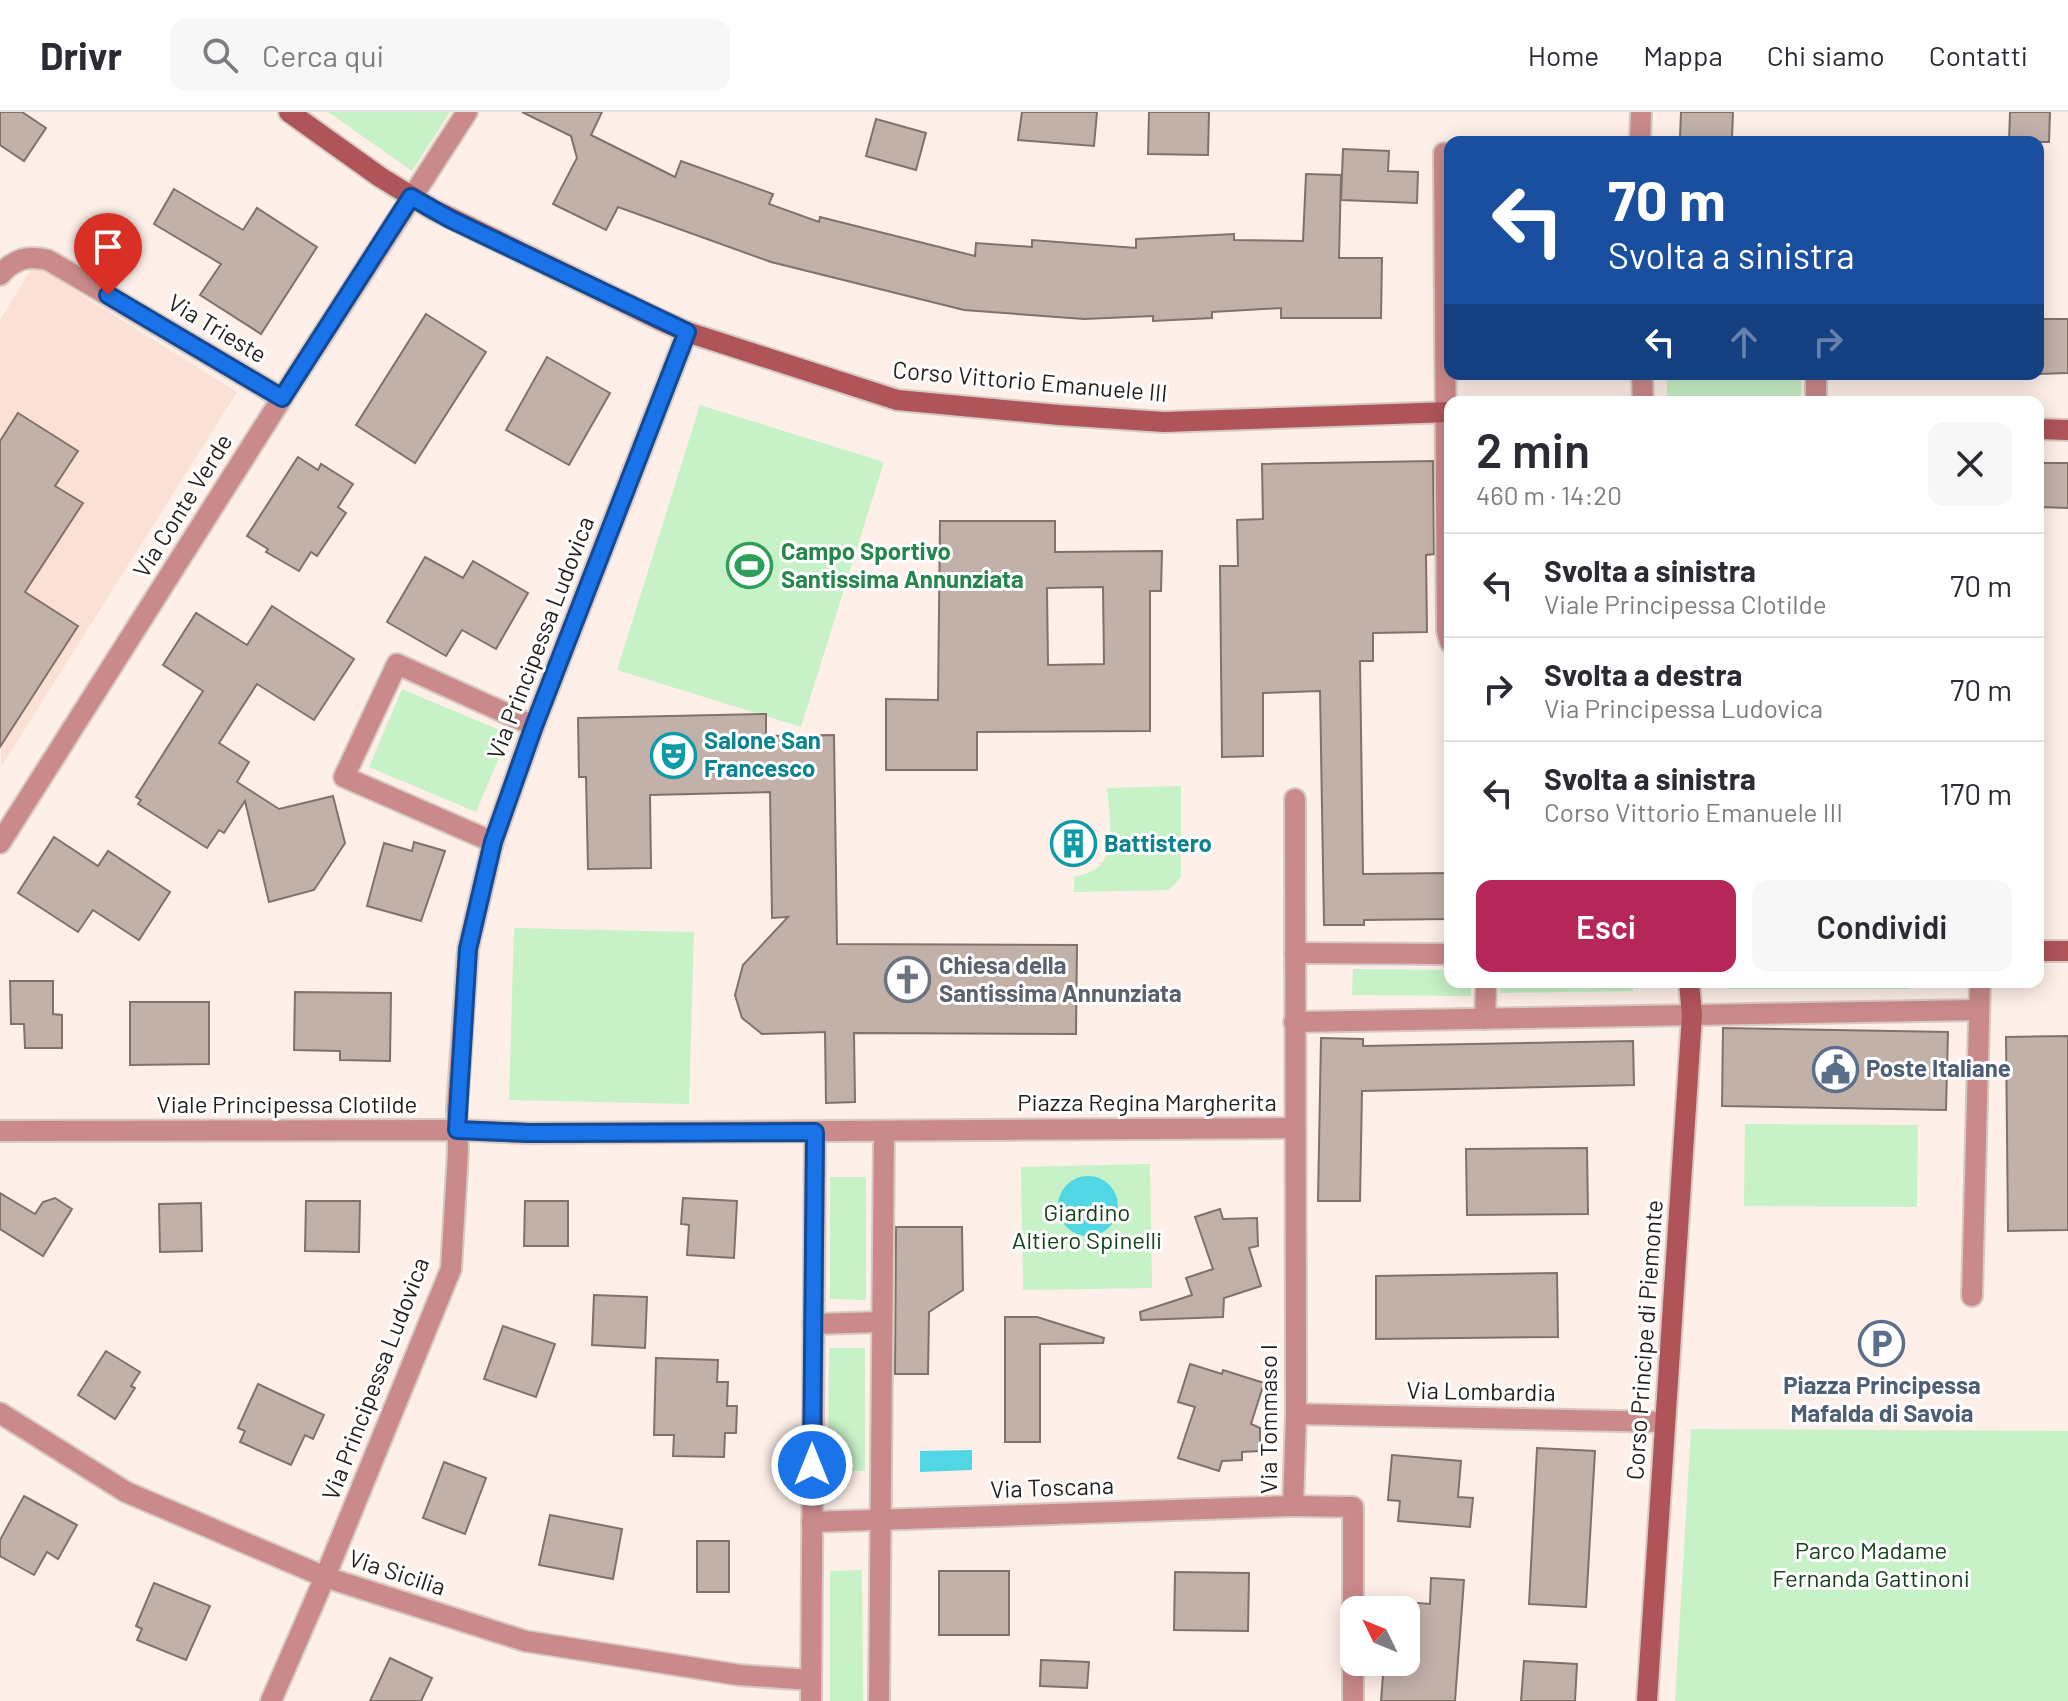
<!DOCTYPE html>
<html lang="it">
<head>
<meta charset="utf-8">
<style>
  :root { --surface:#fff; --page:#f7f7f7; --text:#2b2b33; --muted:#7c7c81; --line:#e1e1e2; --accent:#b52659 }
  body { margin:0; font-family:Barlow,sans-serif; background:var(--page); color:var(--text); height:100vh; display:flex; flex-direction:column; font-size:30px; white-space:nowrap }
  * { box-sizing:border-box; margin:0 }
  p { font-size:26px; color:var(--muted) }
  .icon { flex:none; width:44px; height:44px; fill:none; stroke:currentColor; stroke-width:2; stroke-linecap:round; stroke-linejoin:round }
  .map { position:relative; flex:1; overflow:hidden }
  .drawer { position:absolute; left:1444px; top:284px; width:600px; height:592px; display:flex; flex-direction:column; background:var(--surface); border-radius:16px; box-shadow:0 4px 20px #0003 }
  .drawer>* { flex:none }
  .banner { position:absolute; left:1444px; top:24px; width:600px; height:244px; border-radius:16px; box-shadow:0 4px 20px #0003; background:#1a4fa0; color:#fff; overflow:hidden }
  .needle { width:52px; rotate:313deg }
  .tools { position:absolute; left:1340px; top:1484px; display:grid; gap:16px }
  .tools a { display:grid; place-items:center; width:80px; height:80px; border-radius:16px; background:var(--surface); box-shadow:0 4px 20px #0003; font-size:40px }
  .pin { position:absolute; display:grid; place-items:center; width:68px; height:68px; color:#fff; margin:-82px -34px; border-radius:50% 50% 50% 0; rotate:-45deg; box-shadow:0 0 8px #0007 }
  .pin .icon { rotate:45deg }
  .me { position:absolute; width:88px; margin:-44px; rotate:0deg; stroke-linejoin:round; filter:drop-shadow(0 0 6px #0008) }
  .turn { display:flex; align-items:center; gap:28px; height:168px; padding:0 32px; font-size:36px }
  .turn .icon { width:104px; height:104px; stroke-width:2.5 }
  .turn b { display:block; font-size:56px; line-height:68px }
  .lanes { display:flex; align-items:center; height:76px; padding:0 32px; background:#0003; justify-content:center; gap:40px; direction:ltr }
  .lanes .off { opacity:.35 }
  .round { display:grid; place-items:center; flex:none; width:84px; height:84px; border-radius:16px; background:var(--page) }
  .headline { display:flex; align-items:center; justify-content:space-between; height:136px; padding:0 32px }
  h1 { font-size:48px; font-weight:600; line-height:60px }
  .cta { display:flex; gap:16px; margin-top:auto; padding:16px 32px }
  .cta a { flex:1; height:92px; border-radius:16px; background:var(--accent); color:#fff; font-size:32px; font-weight:600; line-height:92px; text-align:center }
  .cta a+a { background:var(--page); color:var(--text) }
  ul { padding:0; list-style:none }
  li { display:flex; align-items:center; gap:24px; height:104px; padding:0 32px; border-top:2px solid var(--line) }
  li div { flex:1 }
  li b { display:block; font-size:30px }
  li em { font-style:normal }
  header { display:flex; align-items:center; gap:48px; box-sizing:border-box; height:112px; padding:0 40px; background:var(--surface); border-bottom:2px solid var(--line) }
  header strong { font-size:38px }
  nav { display:flex; gap:44px; margin-inline-start:auto; font-size:28px }
  .search { width:560px; height:72px; background:var(--page); display:flex; align-items:center; gap:20px; box-sizing:border-box; padding:0 28px; border-radius:16px; color:var(--muted); font-size:30px }
  .map>svg:first-child { display:block }
</style>
</head>
<body>
<header>
<strong>Drivr</strong>
<div class="search"><svg class="icon" aria-label="search" viewBox="0 0 24 24"><circle cx="10" cy="10" r="6"/><path d="M15 15l6 6"/></svg>Cerca qui</div>
<nav><a>Home</a><a>Mappa</a><a>Chi siamo</a><a>Contatti</a></nav>
</header>
<div class="map">
<svg width="2068" height="1589" viewBox="0 0 2068 1589">
  <rect width="100%" height="100%" fill="#feefe8"/>
  <polygon fill="#fbe1d5" points="34,153 237,280 1,655 0,208"/>
  <g fill="#c7f1c7">
    <polygon points="328,0 450,0 412,59"/>
    <rect x="1667" y="262" width="134" height="28"/>
    <polygon points="700,293 884,350 801,615 617,558"/>
    <polygon points="402,577 509,622 476,700 369,655"/>
    <path d="M1181 674V765L1169 778 1074 780V765C1080 763 1087 762 1092 759 1119 746 1109 700 1107 676Z"/>
    <polygon points="514,816 694,820 689,992 509,988"/>
    <polygon points="1353,857 1450,858 1450,870 1471,870 1471,884 1352,883"/>
    <polygon points="1500,870 1633,870 1633,879 1500,881"/>
    <rect x="1728" y="870" width="182" height="7"/>
    <polygon points="1745,1012 1918,1013 1917,1095 1744,1094"/>
    <polygon points="1150,1052 1152,1176 1023,1178 1021,1055"/>
    <polygon points="830,1065 866,1065 866,1188 830,1187"/>
    <polygon points="829,1236 865,1236 865,1359 828,1359"/>
    <polygon points="1691,1317 2068,1319 2068,1589 1675,1589"/>
    <polygon points="862,1458 863,1589 830,1589 830,1459"/>
  </g>
  <g fill="#50d7e3">
    <circle cx="1088" cy="1094" r="30"/>
    <polygon points="972,1338 972,1358 920,1360 920,1339"/>
  </g>
  <g fill="#c2b1a9" stroke="#817169" stroke-width="2" fill-rule="evenodd">
    <polygon points="0,0 22,0 46,16 24,49 0,33"/>
    <polygon points="522,0 602,0 591,23 675,65 681,49 773,82 769,92 819,110 820,105 975,144 976,131 1032,135 1032,128 1136,136 1136,127 1234,122 1234,128 1303,129 1306,62 1341,63 1339,146 1382,146 1381,206 1281,206 1281,196 1212,200 1212,206 1153,209 1153,204 1084,207 964,198 771,150 618,95 606,118 553,92 577,46 571,24"/>
    <polygon points="1022,0 1097,0 1094,34 1018,28"/>
    <polygon points="1149,0 1209,0 1208,43 1148,42"/>
    <polygon points="1681,0 1733,0 1732,26 1680,26"/>
    <polygon points="2010,0 2050,0 2049,30 2009,30"/>
    <polygon points="876,7 926,21 916,58 866,44"/>
    <polygon points="1343,37 1389,39 1388,59 1418,60 1417,91 1341,88"/>
    <polygon points="174,77 243,118 257,96 317,135 261,222 200,183 221,152 154,112"/>
    <polygon points="426,202 486,240 415,351 356,313"/>
    <polygon points="2038,207 2068,207 2068,261 2038,262"/>
    <polygon points="547,245 610,281 569,353 506,318"/>
    <polygon points="18,301 78,339 55,374 83,391 25,480 78,514 0,635 0,329"/>
    <polygon points="298,345 318,358 321,352 353,372 338,395 346,401 317,444 311,440 299,459 266,440 268,437 247,424"/>
    <polygon points="1433,349 1434,442 1426,443 1427,520 1373,521 1373,549 1360,549 1363,762 1450,761 1450,807 1364,808 1364,813 1324,813 1320,579 1263,581 1263,644 1222,645 1220,454 1238,454 1237,408 1263,407 1262,352"/>
    <polygon points="2038,351 2068,351 2068,396 2038,395"/>
    <path d="M940 409H1055V440L1162 439 1161 479H1150V619L977 620V658H886V587L938 588ZM1103 475 1104 552 1048 553 1047 476Z"/>
    <polygon points="425,445 463,466 473,449 528,481 496,537 462,518 446,544 387,510"/>
    <polygon points="272,494 354,547 314,608 257,572 219,631 249,650 237,670 279,697 333,684 345,731 314,778 269,790 245,689 224,721 219,718 207,736 138,692 141,688 136,685 203,579 163,553 196,501 247,533"/>
    <polygon points="766,602 766,624 834,623 837,832 1077,833 1076,922 854,921 855,990 826,991 825,920 762,922 742,906 735,883 743,853 788,805 772,806 770,680 650,683 651,756 588,757 586,665 579,665 578,606"/>
    <circle cx="1073" cy="734" r="19"/>
    <polygon points="54,725 98,754 108,739 170,780 139,828 93,798 78,820 18,781"/>
    <polygon points="414,730 445,739 421,809 367,794 384,731 412,739"/>
    <polygon points="10,869 53,869 53,902 62,903 62,936 25,936 24,912 11,912"/>
    <polygon points="295,880 391,881 390,949 340,948 340,939 294,938"/>
    <polygon points="130,890 209,890 209,952 130,953"/>
    <polygon points="1723,916 1948,920 1946,998 1722,994"/>
    <polygon points="2068,924 2068,1118 2008,1119 2006,925"/>
    <polygon points="1321,926 1363,927 1363,934 1633,929 1634,973 1362,979 1360,1089 1318,1089"/>
    <polygon points="1587,1036 1588,1102 1467,1103 1466,1037"/>
    <polygon points="0,1081 35,1102 43,1090 55,1086 72,1097 43,1144 0,1117"/>
    <polygon points="683,1086 737,1089 734,1146 687,1143 689,1113 681,1112"/>
    <polygon points="306,1089 360,1089 359,1140 305,1139"/>
    <polygon points="525,1089 568,1089 568,1134 524,1134"/>
    <polygon points="201,1091 202,1139 160,1140 159,1092"/>
    <polygon points="1220,1097 1223,1107 1257,1106 1258,1134 1249,1136 1261,1174 1224,1186 1223,1205 1141,1208 1140,1200 1192,1183 1186,1166 1213,1157 1195,1105"/>
    <polygon points="896,1115 962,1115 963,1178 929,1200 928,1262 895,1262"/>
    <polygon points="1557,1161 1558,1225 1376,1227 1376,1164"/>
    <polygon points="594,1183 647,1185 645,1236 592,1233"/>
    <polygon points="1005,1205 1037,1205 1104,1226 1103,1231 1040,1232 1040,1330 1005,1330"/>
    <polygon points="503,1214 555,1232 536,1285 484,1267"/>
    <polygon points="106,1239 140,1260 131,1274 135,1276 115,1307 78,1283"/>
    <polygon points="656,1246 718,1248 717,1270 728,1270 727,1294 737,1294 736,1321 725,1321 724,1345 673,1344 674,1323 654,1323"/>
    <polygon points="1190,1252 1222,1262 1223,1258 1264,1271 1251,1312 1260,1316 1260,1339 1242,1340 1242,1348 1222,1349 1219,1359 1178,1346 1195,1295 1178,1290"/>
    <polygon points="258,1272 324,1303 313,1327 305,1323 291,1353 240,1330 245,1319 238,1316"/>
    <polygon points="1537,1336 1595,1339 1586,1495 1529,1492"/>
    <polygon points="1392,1343 1461,1349 1458,1385 1473,1386 1470,1415 1398,1409 1400,1389 1388,1388"/>
    <polygon points="444,1350 486,1366 465,1422 423,1406"/>
    <polygon points="24,1384 77,1413 58,1447 47,1440 34,1463 0,1444 0,1428"/>
    <polygon points="550,1403 622,1417 613,1467 539,1453"/>
    <rect x="697" y="1429" width="32" height="51"/>
    <rect x="939" y="1459" width="70" height="64"/>
    <polygon points="1175,1460 1249,1461 1248,1519 1174,1518"/>
    <polygon points="1431,1466 1464,1468 1455,1589 1381,1589 1384,1550 1406,1550 1406,1490 1430,1492"/>
    <polygon points="154,1471 210,1494 186,1548 137,1528 142,1517 136,1514"/>
    <polygon points="390,1546 432,1566 421,1589 370,1589"/>
    <polygon points="1041,1548 1089,1550 1087,1576 1040,1574"/>
    <polygon points="1524,1549 1577,1552 1575,1589 1521,1589"/>
  </g>
  <g fill="none" stroke-linecap="round" stroke-linejoin="round">
    <defs>
      <g id="street">
        <polyline points="1640,30 1641,0"/>
        <polyline points="1444,41 1447,519 1450,530"/>
        <path d="M0 163C14 147 27 143 48 148L282 286"/>
        <polyline points="1642,262 1643,290"/>
        <polyline points="1816,262 1816,290"/>
        <polyline points="1295,687 1296,1302 1293,1394 1353,1395 1353,1589"/>
        <polyline points="493,730 344,665 397,552 534,614"/>
        <polyline points="0,731 282,286 467,0"/>
        <polyline points="1295,841 1450,842"/>
        <polyline points="1485,907 1486,870"/>
        <polyline points="1294,910 1979,898"/>
        <polyline points="0,1019 457,1018 529,1021 1294,1016"/>
        <polyline points="1972,1184 1980,870"/>
        <polyline points="813,1212 882,1210"/>
        <polyline points="0,1301 126,1380 325,1465 525,1529 739,1563 811,1568"/>
        <polyline points="1296,1302 1665,1310"/>
        <polyline points="812,1410 1293,1394"/>
        <polyline points="271,1589 325,1465 451,1157 458,1039 457,997 468,837 493,730 534,614 687,220"/>
        <polyline points="811,1589 815,1020"/>
        <polyline points="879,1589 884,1020"/>
      </g>
      <g id="secondary">
        <polyline points="289,0 380,65 432,97 660,208 687,220 897,288 1059,303 1164,310 1450,300"/>
        <polyline points="2038,317 2068,318"/>
        <polyline points="2038,839 2068,839"/>
        <polyline points="1647,1589 1692,903 1689,870"/>
      </g>
    </defs>
    <use href="#street" stroke="#d7cac3" stroke-width="24"/>
    <use href="#secondary" stroke="#d7cac3" stroke-width="24"/>
    <use href="#street" stroke="#ca898a" stroke-width="20"/>
    <use href="#secondary" stroke="#af5459" stroke-width="20"/>
  </g>
  <g fill="none" stroke-linecap="round" stroke-linejoin="round">
    <defs>
      <polyline id="route" points="108,183 282,286 411,85 450,107 687,220 534,614 493,730 468,837 457,1018 529,1021 815,1020 812,1353"/>
    </defs>
    <use href="#route" stroke="#114b97" stroke-width="20"/>
    <use href="#route" stroke="#1a73e8" stroke-width="14"/>
  </g>
  <defs>
    <symbol id="stadium-ring" viewBox="-11 -11 22 22"><circle r="9.5" fill="#fff" stroke="#2e9e5b" stroke-width="1.5"/><path d="M0-5a6.5 5 0 1 0 0 10a6.5 5 0 1 0 0-10ZM-3.5-1.8h7v3.6h-7Z" fill="#2e9e5b"/></symbol>
    <symbol id="theatre-ring" viewBox="-11 -11 22 22"><circle r="9.5" fill="#fff" stroke="#0f9aa8" stroke-width="1.5"/><path d="M-5-5.5Q0-4 5-5.5V0Q5 5 0 6Q-5 5-5 0ZM-3.3-2.5H-1v1.5H-3.3ZM1-2.5H3.3v1.5H1ZM-2.8 1Q0 5.5 2.8 1Z" fill="#0f9aa8"/></symbol>
    <symbol id="building-ring" viewBox="-11 -11 22 22"><circle r="9.5" fill="#fff" stroke="#0f9aa8" stroke-width="1.5"/><path d="M-4-6H4V6H1V3H-1V6H-4ZM-2.5-4.3h1.7v1.8h-1.7ZM.8-4.3h1.7v1.8H.8ZM-2.5-1h1.7V.8h-1.7ZM.8-1h1.7V.8H.8Z" fill="#0f9aa8"/></symbol>
    <symbol id="church-ring" viewBox="-11 -11 22 22"><circle r="9.5" fill="#fff" stroke="#6b7280" stroke-width="1.5"/><path d="M-1.2-6h2.4v3.5h3.3v2.4h-3.3V6h-2.4V-.1h-3.3v-2.4h3.3Z" fill="#6b7280"/></symbol>
    <symbol id="civic-ring" viewBox="-11 -11 22 22"><circle r="9.5" fill="#fff" stroke="#5c6f8a" stroke-width="1.5"/><path d="M-.6-6.5H3V-4.5H.6V-3L4-1V1h2V6H-6V1h2V-1L-.6-3ZM-1.2 2.5V6h2.4V2.5Z" fill="#5c6f8a"/></symbol>
    <symbol id="parking-ring" viewBox="-11 -11 22 22"><circle r="9.5" fill="#fff" stroke="#5c6f8a" stroke-width="1.5"/><path d="M-3.5-5.5H1a3.5 3.5 0 0 1 0 7H-1V5.5H-3.5ZM-1-3.4V-.6H.8a1.4 1.4 0 0 0 0-2.8Z" fill="#5c6f8a"/></symbol>
  </defs>
  <g fill-rule="evenodd">
    <use href="#stadium-ring" x="724" y="428" width="51" height="51"/>
    <use href="#theatre-ring" x="648" y="618" width="51" height="51"/>
    <use href="#building-ring" x="1048" y="706" width="51" height="51"/>
    <use href="#church-ring" x="882" y="842" width="51" height="51"/>
    <use href="#civic-ring" x="1810" y="932" width="51" height="51"/>
    <use href="#parking-ring" x="1856" y="1206" width="51" height="51"/>
  </g>
  <g text-anchor="middle" stroke-width="6" stroke-linejoin="round" paint-order="stroke">
    <g font-size="24" fill="#251f1c" stroke="#fff">
      <text transform="translate(217 217) rotate(31)" y="8">Via Trieste</text>
      <text transform="translate(1030 270) rotate(5)" y="8">Corso Vittorio Emanuele III</text>
      <text transform="translate(183 394) rotate(-58)" y="8">Via Conte Verde</text>
      <text transform="translate(541 526) rotate(-69)" y="8">Via Principessa Ludovica</text>
      <text x="1147" y="999">Piazza Regina Margherita</text>
      <text x="287" y="1001">Viale Principessa Clotilde</text>
      <text transform="translate(1645 1228) rotate(-86)" y="8">Corso Principe di Piemonte</text>
      <text transform="translate(376 1267) rotate(-69)" y="8">Via Principessa Ludovica</text>
      <text transform="translate(1481 1280) rotate(1)" y="8">Via Lombardia</text>
      <text transform="translate(1269 1307) rotate(-90)" y="8">Via Tommaso I</text>
      <text transform="translate(1052 1376) rotate(-2)" y="8">Via Toscana</text>
      <text transform="translate(397 1461) rotate(18)" y="8">Via Sicilia</text>
    </g>
    <g font-size="24" font-weight="bold" fill="#27864d" stroke="#fff" text-anchor="start">
      <text x="781" y="448">Campo Sportivo<tspan x="781" dy="28">Santissima Annunziata</tspan></text>
    </g>
    <g font-size="24" font-weight="bold" fill="#0d838f" stroke="#fff" text-anchor="start">
      <text x="704" y="637">Salone San<tspan x="704" dy="28">Francesco</tspan></text>
      <text x="1104" y="740">Battistero</text>
    </g>
    <g font-size="24" font-weight="bold" fill="#5b616d" stroke="#fff" text-anchor="start">
      <text x="939" y="862">Chiesa della<tspan x="939" dy="28">Santissima Annunziata</tspan></text>
    </g>
    <g font-size="24" font-weight="bold" fill="#4e5e75" stroke="#fff" text-anchor="start">
      <text x="1866" y="965">Poste Italiane</text>
      <text x="1882" y="1282" text-anchor="middle">Piazza Principessa<tspan x="1882" dy="28">Mafalda di Savoia</tspan></text>
    </g>
    <g font-size="24" fill="#154419" stroke="#fff">
      <text x="1087" y="1109">Giardino<tspan x="1087" dy="28">Altiero Spinelli</tspan></text>
      <text x="1871" y="1447">Parco Madame<tspan x="1871" dy="28">Fernanda Gattinoni</tspan></text>
    </g>
  </g>
</svg>
<div class="tools">
<a><svg class="needle" viewBox="-14 -14 28 28"><path d="M0-13l5 13h-10z" fill="#e53935"/><path d="M0 13l5-13h-10z" fill="#7c7c81"/></svg></a>
</div>
<div class="pin" style="left:108px;top:183px;background:#d93025"><svg class="icon" aria-label="arrive" viewBox="0 0 24 24"><path d="M6 21V4h12l-3 4 3 4H6"/></svg></div>
<svg class="me" style="left:812px;top:1353px" viewBox="-20 -20 40 40"><circle r="17" fill="#1a73e8" stroke="#fff" stroke-width="3"/><path d="M0-11L8 9 0 5-8 9z" fill="#fff"/></svg>
<div class="banner">
<div class="turn"><svg class="icon" aria-label="left" viewBox="0 0 24 24"><path d="M17 20v-9H6M10 6l-5 5 5 5"/></svg><div><b>70 m</b>Svolta a sinistra</div></div>
<div class="lanes"><svg class="icon" aria-label="left" viewBox="0 0 24 24"><path d="M17 20v-9H6M10 6l-5 5 5 5"/></svg><svg class="icon off" aria-label="ahead" viewBox="0 0 24 24"><path d="M12 20V5M6 11l6-6 6 6"/></svg><svg class="icon off" aria-label="right" viewBox="0 0 24 24"><path d="M7 20v-9h11M14 6l5 5-5 5"/></svg></div>
</div>
<section class="drawer">
<div class="headline"><div><h1>2 min</h1><p>460 m · 14:20</p></div><a class="round"><svg class="icon" aria-label="close" viewBox="0 0 24 24"><path d="M6 6l12 12M18 6L6 18"/></svg></a></div>
<ul>
<li><svg class="icon" aria-label="left" viewBox="0 0 24 24"><path d="M17 20v-9H6M10 6l-5 5 5 5"/></svg><div><b>Svolta a sinistra</b><p>Viale Principessa Clotilde</p></div><em>70 m</em></li>
<li><svg class="icon" aria-label="right" viewBox="0 0 24 24"><path d="M7 20v-9h11M14 6l5 5-5 5"/></svg><div><b>Svolta a destra</b><p>Via Principessa Ludovica</p></div><em>70 m</em></li>
<li><svg class="icon" aria-label="left" viewBox="0 0 24 24"><path d="M17 20v-9H6M10 6l-5 5 5 5"/></svg><div><b>Svolta a sinistra</b><p>Corso Vittorio Emanuele III</p></div><em>170 m</em></li>
</ul>
<div class="cta"><a>Esci</a><a>Condividi</a></div>
</section>
</div>
</body>
</html>
